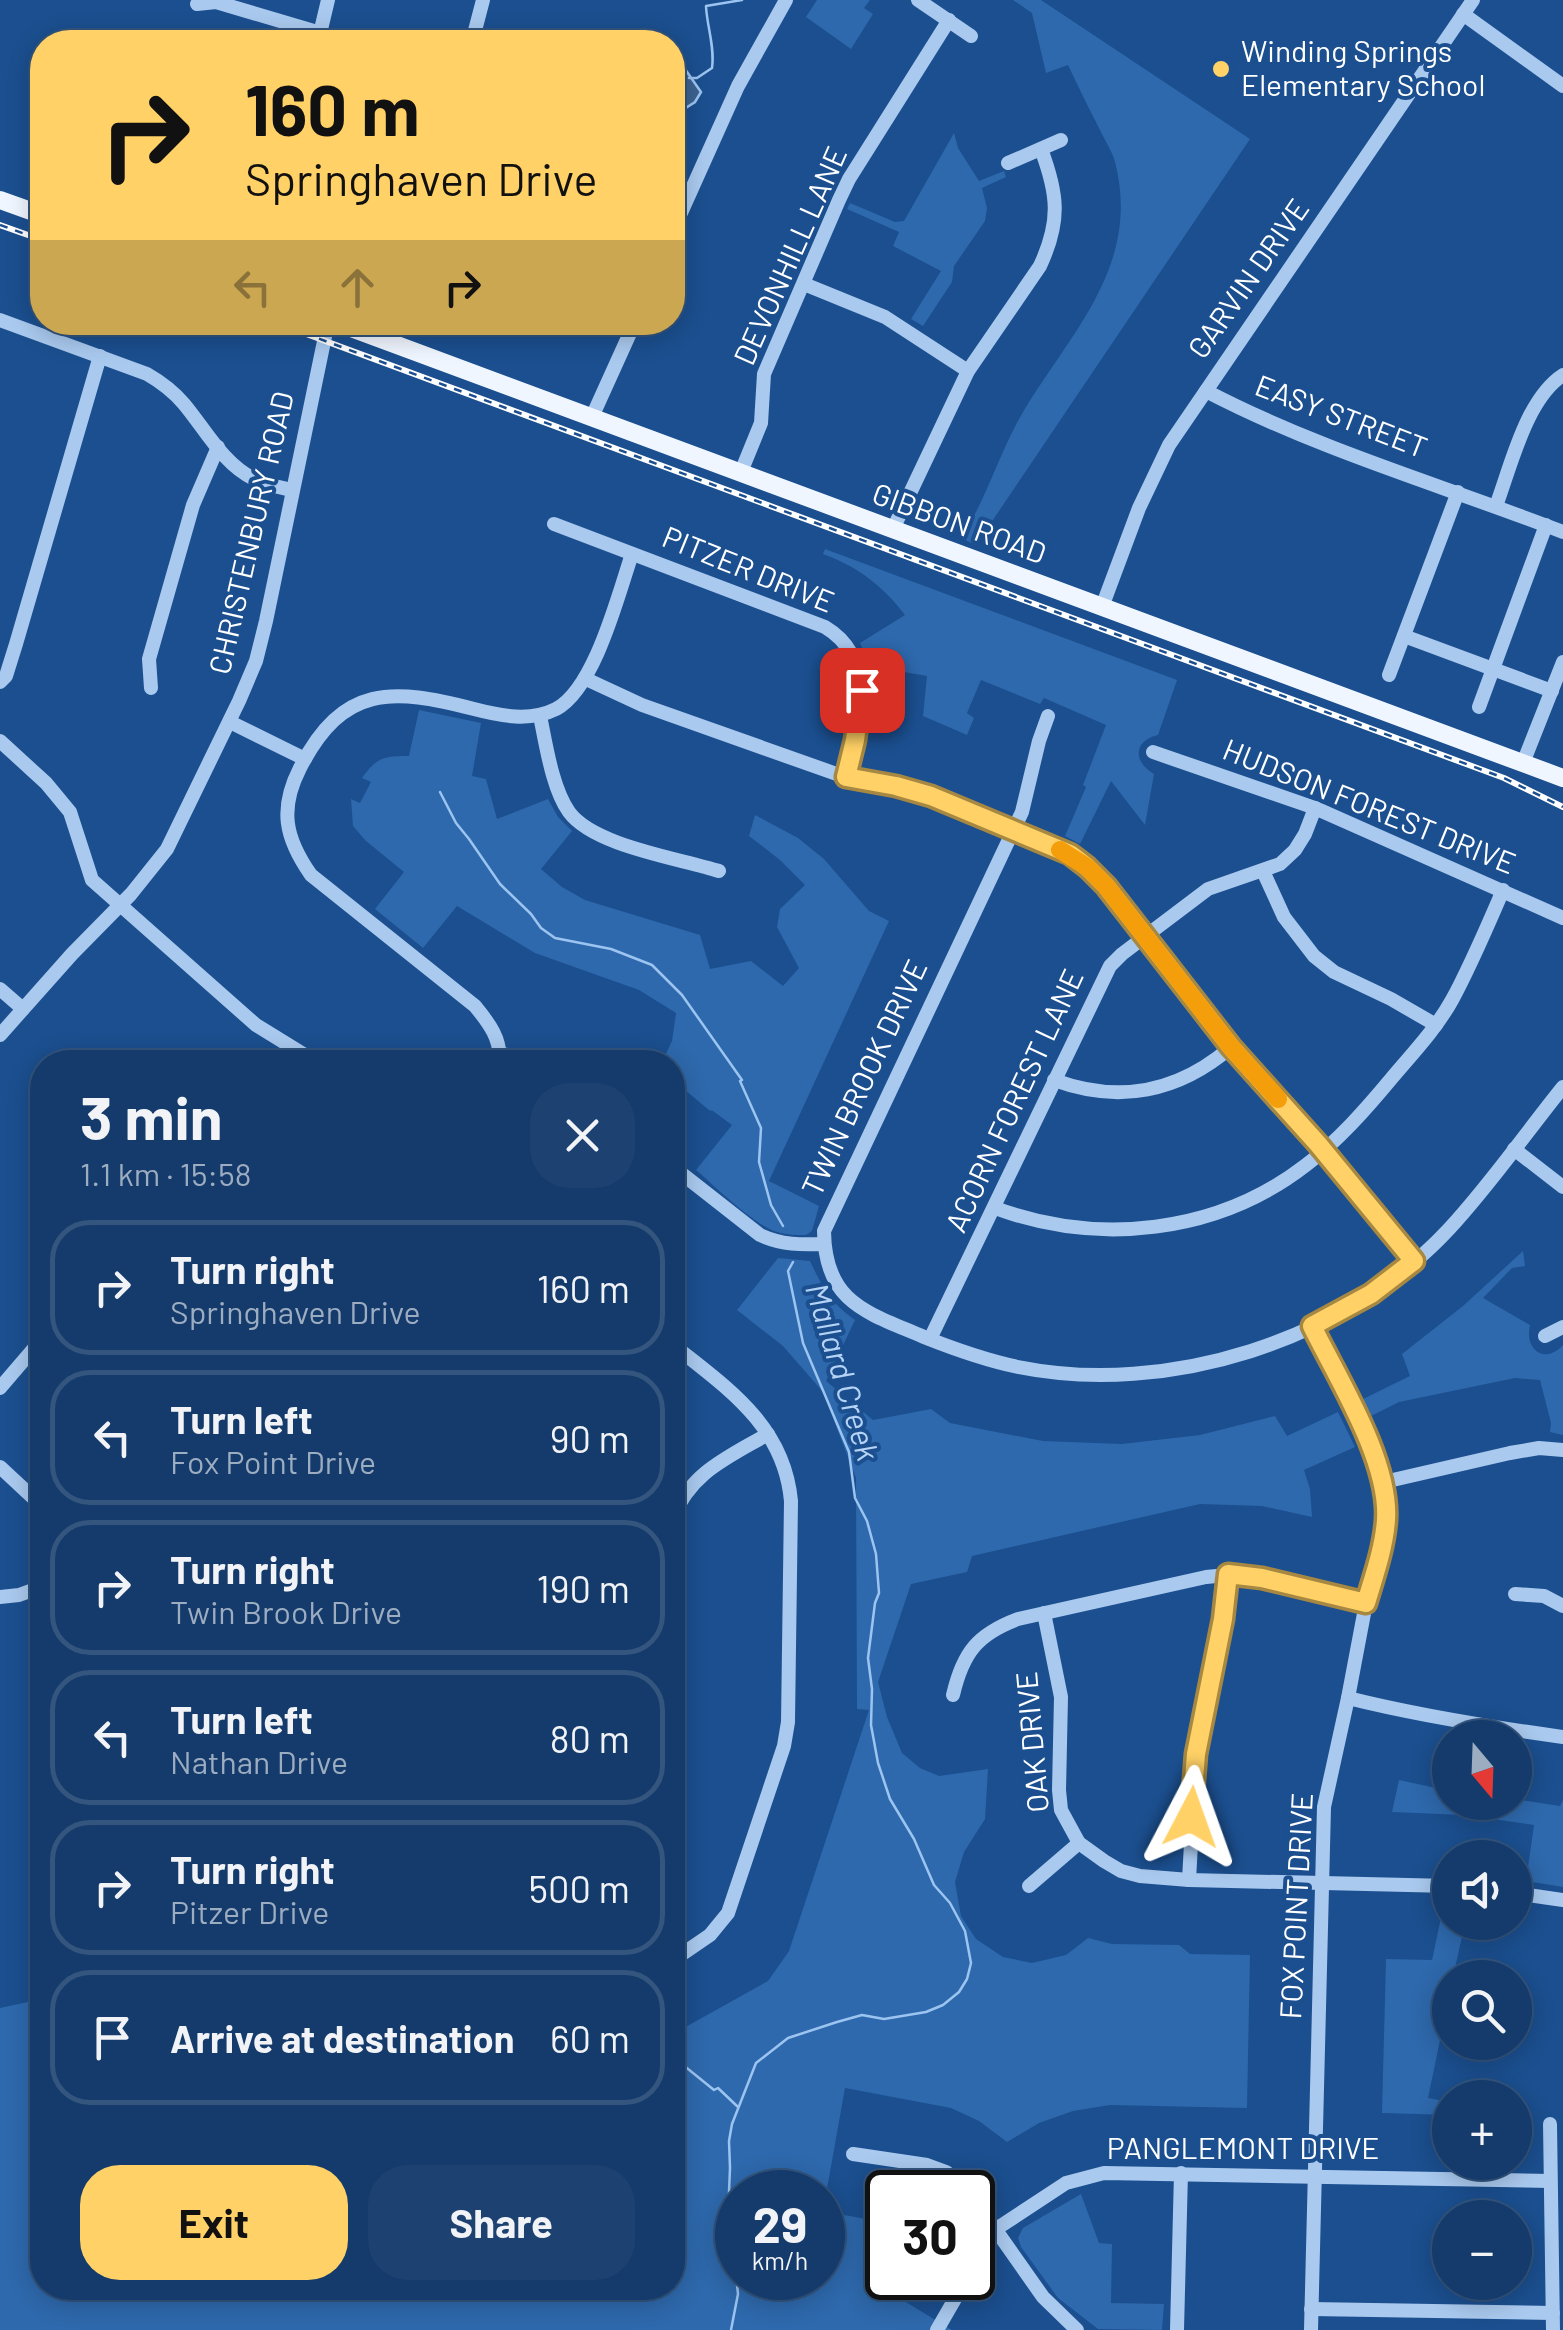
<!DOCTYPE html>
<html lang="en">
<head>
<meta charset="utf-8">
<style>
  :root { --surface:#143b6b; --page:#1d4271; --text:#f1f3f6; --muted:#9dadc1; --line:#33557e; --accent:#ffd166 }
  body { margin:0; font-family:Barlow,sans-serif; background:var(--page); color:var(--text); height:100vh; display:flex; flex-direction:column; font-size:38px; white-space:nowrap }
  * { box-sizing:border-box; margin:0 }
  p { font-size:32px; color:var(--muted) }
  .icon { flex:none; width:55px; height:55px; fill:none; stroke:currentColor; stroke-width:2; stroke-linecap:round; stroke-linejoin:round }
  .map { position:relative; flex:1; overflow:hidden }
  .details { position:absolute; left:30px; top:1050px; width:655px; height:1250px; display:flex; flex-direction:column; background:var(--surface); border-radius:40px; box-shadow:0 5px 25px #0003,0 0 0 2px var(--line) }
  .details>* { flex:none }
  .top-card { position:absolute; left:30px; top:30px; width:655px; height:305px; border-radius:40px; box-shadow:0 5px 25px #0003,0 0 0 2px var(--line); background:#ffd166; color:#111; overflow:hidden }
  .needle { width:65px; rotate:161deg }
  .controls { position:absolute; left:1432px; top:1720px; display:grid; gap:20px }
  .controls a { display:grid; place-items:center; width:100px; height:100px; border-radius:50%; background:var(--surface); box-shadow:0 5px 25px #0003,0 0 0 2px var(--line); font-size:50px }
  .speed { position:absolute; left:715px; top:2170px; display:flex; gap:20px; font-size:50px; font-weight:700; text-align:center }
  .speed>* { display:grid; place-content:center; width:130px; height:130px; border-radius:50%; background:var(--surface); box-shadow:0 5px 25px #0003,0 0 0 2px var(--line); line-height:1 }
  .speed small { font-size:25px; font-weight:400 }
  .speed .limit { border:5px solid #111; border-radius:15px; background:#fff; color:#111 }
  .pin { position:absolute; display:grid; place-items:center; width:85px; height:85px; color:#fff; margin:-42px; border-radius:20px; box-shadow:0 5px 15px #0006 }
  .me { position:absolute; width:110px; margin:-55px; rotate:4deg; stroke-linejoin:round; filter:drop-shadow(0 0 8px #0008) }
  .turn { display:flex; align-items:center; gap:35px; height:210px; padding:0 50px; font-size:45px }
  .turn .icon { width:130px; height:130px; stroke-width:2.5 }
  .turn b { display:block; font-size:70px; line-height:85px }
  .lanes { display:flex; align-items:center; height:95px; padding:0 50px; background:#0003; justify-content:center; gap:50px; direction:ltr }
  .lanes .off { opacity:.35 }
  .round { display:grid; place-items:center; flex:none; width:105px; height:105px; border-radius:40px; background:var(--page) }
  .headline { display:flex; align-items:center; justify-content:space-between; height:170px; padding:0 50px }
  h1 { font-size:60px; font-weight:700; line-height:75px }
  .button { display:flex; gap:20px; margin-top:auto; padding:20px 50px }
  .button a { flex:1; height:115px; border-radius:40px; background:var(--accent); color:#111; font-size:40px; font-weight:700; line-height:115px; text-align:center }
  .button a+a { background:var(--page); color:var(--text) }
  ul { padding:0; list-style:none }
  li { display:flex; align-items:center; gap:30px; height:135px; margin:0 20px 15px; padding:0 30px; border:5px solid var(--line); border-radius:40px }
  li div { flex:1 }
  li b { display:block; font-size:38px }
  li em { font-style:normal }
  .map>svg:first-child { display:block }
</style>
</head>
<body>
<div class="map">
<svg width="1563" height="2330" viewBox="0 0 1563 2330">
  <rect width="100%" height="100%" fill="#1b4f8f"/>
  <g fill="#2e69ad" fill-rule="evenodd">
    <polygon points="817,0 870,0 864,8 873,14 851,49 806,17"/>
    <path d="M1013 0H1041L1250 139 976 545 961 538C988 497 1000 449 1026 407 1074 329 1141 263 1115 162 1112 151 1104 139 1099 128 1088 107 1078 86 1068 65L1046 73 1032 13Z"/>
    <polygon points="954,133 958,148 979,181 1004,171 1006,177 982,188 987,208 985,221 954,266 952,282 923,326 911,319 941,271 893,246 899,232 847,209 850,203 895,222 904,221"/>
    <path d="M825 549 1177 680 1158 735C1133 741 1133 762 1154 774L1145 825 1111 781 1080 844 1065 836 1086 787 1083 785 1106 725 1044 698 1040 704 981 680 967 713 974 718 967 735 923 716 927 676 870 666 860 643 905 615C882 585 858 567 823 554Z"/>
    <path d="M419 710 481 723 472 776 486 779 497 819 548 799 558 817 572 831 541 869 562 887 585 900 700 935 710 969 751 961 783 986 799 968 777 927 780 909 805 885 780 860 749 836 755 815 798 838 824 859 869 911 889 921 769 1181 819 1206 812 1231 806 1235C795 1235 785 1235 774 1231 750 1221 717 1188 696 1170L732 1125 713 1111 709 1110 673 1080 672 1062H662L672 1041 676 1013 639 990 535 953 457 906 423 948 375 909 404 872 366 841 353 826 351 799 360 803 371 782 362 778C377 757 384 756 409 756Z"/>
    <path d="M1523 1251 1525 1266 1512 1268 1483 1298 1530 1325C1524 1350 1545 1365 1563 1345V1435L1550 1432 1551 1423 1540 1380 1515 1378 1399 1402 1367 1418 1359 1401 1410 1376 1402 1354 1463 1306Z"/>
    <path d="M778 1258 810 1261C823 1288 830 1302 855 1320L826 1381 873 1420 931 1409 950 1423 1043 1441 1122 1444 1200 1435 1275 1416 1287 1436 1338 1412 1355 1447 1304 1470 1310 1489 1312 1517 1262 1506 1200 1504 972 1556 967 1572 911 1584 878 1682 887 1717 902 1753 920 1768 939 1776 988 1769 985 1819 964 1852 955 1882 961 1916 976 1939 1003 1957 1032 1963 1066 1955 1088 1938 1112 1944 1179 1945 1190 1954 1250 1955 1247 2108 1110 2105 1073 2111 1039 2123 1007 2142 979 2121 951 2108 845 2088 823 2211 887 2223V2275L881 2287 952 2330H0V2008L42 1999V2288H672L673 2034 768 1981 789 1951 869 1710 857 1709 856 1478 823 1392 783 1346 737 1310ZM738 2192H822V2278H738Z"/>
    <polygon points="1399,1780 1450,1791 1450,1802 1515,1802 1515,1799 1560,1806 1563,1800 1563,1887 1526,1881 1534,1825 1464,1815 1392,1812"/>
    <polygon points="1445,1899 1450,1899 1450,1922 1465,1923 1453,1977 1450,1978 1450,1992 1428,2098 1450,2102 1450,2115 1382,2113 1386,1959 1432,1960"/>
    <polygon points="1081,2194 1099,2243 1112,2244 1111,2303 1164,2304 1162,2330 1098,2329 1058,2298 1021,2247 1018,2238 1023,2228"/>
  </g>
  <polygon fill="#3c6290" stroke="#9cc4f0" stroke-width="2.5" points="672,45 685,69 701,92 695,102 673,116"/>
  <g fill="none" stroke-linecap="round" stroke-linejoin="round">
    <g stroke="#9cc4f0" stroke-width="2.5">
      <path d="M689 78H697L712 68C715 47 707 27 706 6L742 0"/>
      <polyline points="440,792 456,823 469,839 500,884 531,914 541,928 555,938 611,949 652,965 682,995 742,1080 740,1081 761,1128 759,1162 771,1205 783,1226"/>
      <polyline points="672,2056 714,2090 718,2088 738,2107"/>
      <polyline points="731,2330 738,2294 735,2266 727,2240 730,2168 729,2141 732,2124 756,2063 788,2038 837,2022 862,2015 884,2019 926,2012 943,2005 959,1992 967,1979 971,1963 965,1931 950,1903 934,1885 914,1839 890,1799 878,1763 871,1725 872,1689 868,1658 875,1603 879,1593 876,1554 867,1521 855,1498 849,1452 803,1343 788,1271 793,1262"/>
    </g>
    <g stroke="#a9c9ee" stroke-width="14">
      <polyline points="918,0 971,36"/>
      <polyline points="197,4 216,2 351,42"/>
      <polyline points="1463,14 1563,86"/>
      <polyline points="318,42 328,0"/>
      <polyline points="472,42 483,0"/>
      <polyline points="1008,163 1061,140"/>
      <polyline points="672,233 738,86 786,0"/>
      <polyline points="804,284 885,317 968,371"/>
      <path d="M0 320 147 374C161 382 173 391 184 404 205 429 223 464 254 479 266 485 279 487 292 490"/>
      <polyline points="612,322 632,330"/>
      <path d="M1206 391C1319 450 1444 486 1563 532"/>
      <polyline points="592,417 635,322"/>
      <polyline points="741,472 761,423 764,374 839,200 849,179 949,20"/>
      <path d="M1496 506C1511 466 1526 399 1563 375"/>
      <path d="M554 524 825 627C880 660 858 727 845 777"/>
      <path d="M893 529 968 371 1040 266C1061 221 1058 194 1041 149"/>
      <polyline points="1102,607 1139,508 1169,445 1473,0"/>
      <polyline points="1404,636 1552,691"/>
      <polyline points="1389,675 1458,492"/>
      <polyline points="586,679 642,705 845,777 896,786 931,795 1070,854 1087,867 1106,886 1231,1047 1313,1138 1414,1261"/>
      <polyline points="0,682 6,676 16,644 100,356"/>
      <polyline points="151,688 149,659 193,505 218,447"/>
      <polyline points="1479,707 1546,525"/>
      <path d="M540 716C546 744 552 788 569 812 594 846 678 858 719 871"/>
      <path d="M1048 716 1039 741 1022 812 824 1231C825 1303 866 1312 924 1337 954 1349 985 1360 1018 1367 1167 1397 1345 1341 1449 1229 1490 1185 1525 1134 1563 1087"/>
      <polyline points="230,722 305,759"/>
      <polyline points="0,741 46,783 70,812 92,880 256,1025 316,1062"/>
      <polyline points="1153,752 1315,808 1563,918"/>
      <polyline points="1523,763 1563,662"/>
      <polyline points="1263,871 1284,917 1314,956 1334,972 1391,999 1436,1025"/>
      <polyline points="0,989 23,1009"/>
      <polyline points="0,1035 72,954 131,894 167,849 239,701 256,661 266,621 328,322"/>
      <polyline points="500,1054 525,1057 541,1062"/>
      <path d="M499 1062C502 1040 489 1023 475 1006L311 875C285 838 279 809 300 768 343 684 392 688 474 709 501 716 530 722 556 709 595 688 618 595 632 554"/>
      <path d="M1054 1080C1119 1104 1179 1092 1231 1047"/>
      <polyline points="1514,1149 1563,1187"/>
      <path d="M672 1166 760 1235C782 1245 801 1245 824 1244"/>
      <path d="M995 1208C1098 1246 1217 1234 1306 1165 1338 1141 1366 1109 1391 1079 1412 1054 1436 1029 1452 1000 1471 965 1487 927 1503 890"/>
      <polyline points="1545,1336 1563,1327"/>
      <polyline points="930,1339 1110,966 1122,954 1208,889 1280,864 1295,850 1305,834 1315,808"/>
      <path d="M672 1344C727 1388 784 1425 791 1501L788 1722 784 1746 728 1913 710 1935 672 1961"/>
      <polyline points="0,1388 42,1339"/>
      <polyline points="0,1467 42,1506"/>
      <polyline points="1384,1482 1510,1453 1539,1448 1563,1450"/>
      <path d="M672 1519C691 1472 727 1458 768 1434"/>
      <polyline points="1515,1594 1544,1596 1563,1606"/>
      <polyline points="0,1597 19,1595 41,1587"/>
      <polyline points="1044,1613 1061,1697 1059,1790 1061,1810 1079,1843 1104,1861 1121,1871 1140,1876 1189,1880 1450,1886"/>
      <path d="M953 1695C963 1652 978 1634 1018 1619L1206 1577C1259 1570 1314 1591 1366 1603"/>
      <path d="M1348 1698C1420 1716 1490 1727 1563 1737"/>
      <polyline points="1189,1880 1196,1754 1223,1619 1228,1574"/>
      <polyline points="1029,1886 1079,1843"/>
      <polyline points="1515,1893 1563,1900"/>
      <polyline points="1550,2124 1553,2330"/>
      <polyline points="853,2154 927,2165 946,2172 970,2192"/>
      <polyline points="972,2196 1043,2297 1077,2330"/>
      <polyline points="972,2269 996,2229 1066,2183 1104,2173 1550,2181"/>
      <polyline points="1311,2309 1553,2313"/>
      <polyline points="937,2330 967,2278"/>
      <polyline points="1177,2330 1181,2173"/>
      <polyline points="1311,2330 1324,1807 1348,1698 1366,1603 1384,1538 1386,1505 1384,1482 1379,1466 1312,1326"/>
    </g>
    <g stroke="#f0f6ff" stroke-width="18">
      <polyline points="0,200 42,215"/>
      <polyline points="335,322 1563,778"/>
    </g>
    <defs>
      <g id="rail">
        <polyline points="0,225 42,240"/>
        <polyline points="274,322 1504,778 1563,807"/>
      </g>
    </defs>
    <use href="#rail" stroke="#fff" stroke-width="6"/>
    <use href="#rail" stroke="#1b4f8f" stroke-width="2.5" stroke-dasharray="8" stroke-linecap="butt"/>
  </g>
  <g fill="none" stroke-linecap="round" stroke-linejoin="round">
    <defs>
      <path id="route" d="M862 690 855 740 846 777 896 786 931 796 1070 854 1087 867 1106 886 1231 1047 1318 1144 1414 1261 1371 1294 1312 1326C1338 1379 1390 1461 1386 1520 1384 1548 1374 1576 1366 1603L1262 1578 1228 1574 1223 1619 1196 1754 1191 1817"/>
    </defs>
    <use href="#route" stroke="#a68842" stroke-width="25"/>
    <use href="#route" stroke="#ffd166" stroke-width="18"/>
    <polyline stroke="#f59e0b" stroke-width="18" points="1060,850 1087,867 1106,886 1231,1047 1278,1099"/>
  </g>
  <circle fill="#ffd166" stroke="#1b4f8f" stroke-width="4" cx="1221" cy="69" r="10"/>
  <g text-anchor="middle" stroke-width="8" stroke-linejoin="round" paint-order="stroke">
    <g font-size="30" fill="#fff" stroke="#1b4f8f" text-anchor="start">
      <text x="1241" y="62">Winding Springs<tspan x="1241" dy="34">Elementary School</tspan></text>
    </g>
    <g font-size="30" fill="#fff" stroke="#1b4f8f">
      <text transform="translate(791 256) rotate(-66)" y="10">DEVONHILL LANE</text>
      <text transform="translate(1249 279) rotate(-55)" y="10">GARVIN DRIVE</text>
      <text transform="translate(1341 417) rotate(21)" y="10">EASY STREET</text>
      <text transform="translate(959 524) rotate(20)" y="10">GIBBON ROAD</text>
      <text transform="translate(252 533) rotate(-77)" y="10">CHRISTENBURY ROAD</text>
      <text transform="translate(748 570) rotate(22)" y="10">PITZER DRIVE</text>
      <text transform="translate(1369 807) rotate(22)" y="10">HUDSON FOREST DRIVE</text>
      <text transform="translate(865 1078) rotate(-65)" y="10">TWIN BROOK DRIVE</text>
      <text transform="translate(1015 1101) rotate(-65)" y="10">ACORN FOREST LANE</text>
      <text transform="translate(1033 1742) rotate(-95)" y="10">OAK DRIVE</text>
      <text transform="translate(1297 1906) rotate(-87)" y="10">FOX POINT DRIVE</text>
      <text x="1243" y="2159">PANGLEMONT DRIVE</text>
    </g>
    <g font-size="32" font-style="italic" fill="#b5d3f5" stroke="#1b4f8f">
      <text transform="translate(842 1372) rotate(73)" y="11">Mallard Creek</text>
    </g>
  </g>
</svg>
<div class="controls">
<a><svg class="needle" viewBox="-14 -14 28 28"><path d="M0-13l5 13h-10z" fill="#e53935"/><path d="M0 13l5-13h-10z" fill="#9dadc1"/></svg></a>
<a><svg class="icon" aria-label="sound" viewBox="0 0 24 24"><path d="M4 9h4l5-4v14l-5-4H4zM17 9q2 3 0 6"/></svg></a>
<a><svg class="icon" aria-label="search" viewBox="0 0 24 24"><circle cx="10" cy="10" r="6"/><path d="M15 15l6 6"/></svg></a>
<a>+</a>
<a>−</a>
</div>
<div class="speed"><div>29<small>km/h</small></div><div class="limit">30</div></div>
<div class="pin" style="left:862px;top:690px;background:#d93025"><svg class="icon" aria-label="arrive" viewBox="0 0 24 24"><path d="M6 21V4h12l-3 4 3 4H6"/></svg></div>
<svg class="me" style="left:1191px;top:1817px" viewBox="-20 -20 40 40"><path d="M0-17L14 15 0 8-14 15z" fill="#ffd166" stroke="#fff" stroke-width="4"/></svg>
<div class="top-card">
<div class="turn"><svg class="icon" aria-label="right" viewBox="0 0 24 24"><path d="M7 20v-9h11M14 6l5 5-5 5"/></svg><div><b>160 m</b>Springhaven Drive</div></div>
<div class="lanes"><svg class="icon off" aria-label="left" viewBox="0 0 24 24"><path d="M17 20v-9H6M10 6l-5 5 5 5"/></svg><svg class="icon off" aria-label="ahead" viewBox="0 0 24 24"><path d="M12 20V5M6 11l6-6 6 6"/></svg><svg class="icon" aria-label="right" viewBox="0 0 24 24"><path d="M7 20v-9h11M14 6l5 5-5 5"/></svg></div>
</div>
<section class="details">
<div class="headline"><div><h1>3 min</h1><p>1.1 km · 15:58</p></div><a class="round"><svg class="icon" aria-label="close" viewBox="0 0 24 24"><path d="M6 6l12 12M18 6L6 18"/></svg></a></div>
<ul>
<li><svg class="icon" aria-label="right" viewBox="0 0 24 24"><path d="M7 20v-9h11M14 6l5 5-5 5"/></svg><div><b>Turn right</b><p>Springhaven Drive</p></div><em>160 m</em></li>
<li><svg class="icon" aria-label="left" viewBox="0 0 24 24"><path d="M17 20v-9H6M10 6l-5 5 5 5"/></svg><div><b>Turn left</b><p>Fox Point Drive</p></div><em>90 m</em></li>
<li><svg class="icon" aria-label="right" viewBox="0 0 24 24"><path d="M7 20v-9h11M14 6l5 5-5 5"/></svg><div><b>Turn right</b><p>Twin Brook Drive</p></div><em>190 m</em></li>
<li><svg class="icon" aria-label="left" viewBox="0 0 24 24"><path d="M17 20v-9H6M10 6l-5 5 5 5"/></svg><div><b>Turn left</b><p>Nathan Drive</p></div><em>80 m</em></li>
<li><svg class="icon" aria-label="right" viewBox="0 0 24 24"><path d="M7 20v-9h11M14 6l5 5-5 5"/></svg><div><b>Turn right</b><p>Pitzer Drive</p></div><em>500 m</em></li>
<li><svg class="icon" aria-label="arrive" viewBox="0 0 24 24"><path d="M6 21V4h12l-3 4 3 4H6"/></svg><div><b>Arrive at destination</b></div><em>60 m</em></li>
</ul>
<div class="button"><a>Exit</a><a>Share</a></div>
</section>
</div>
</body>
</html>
